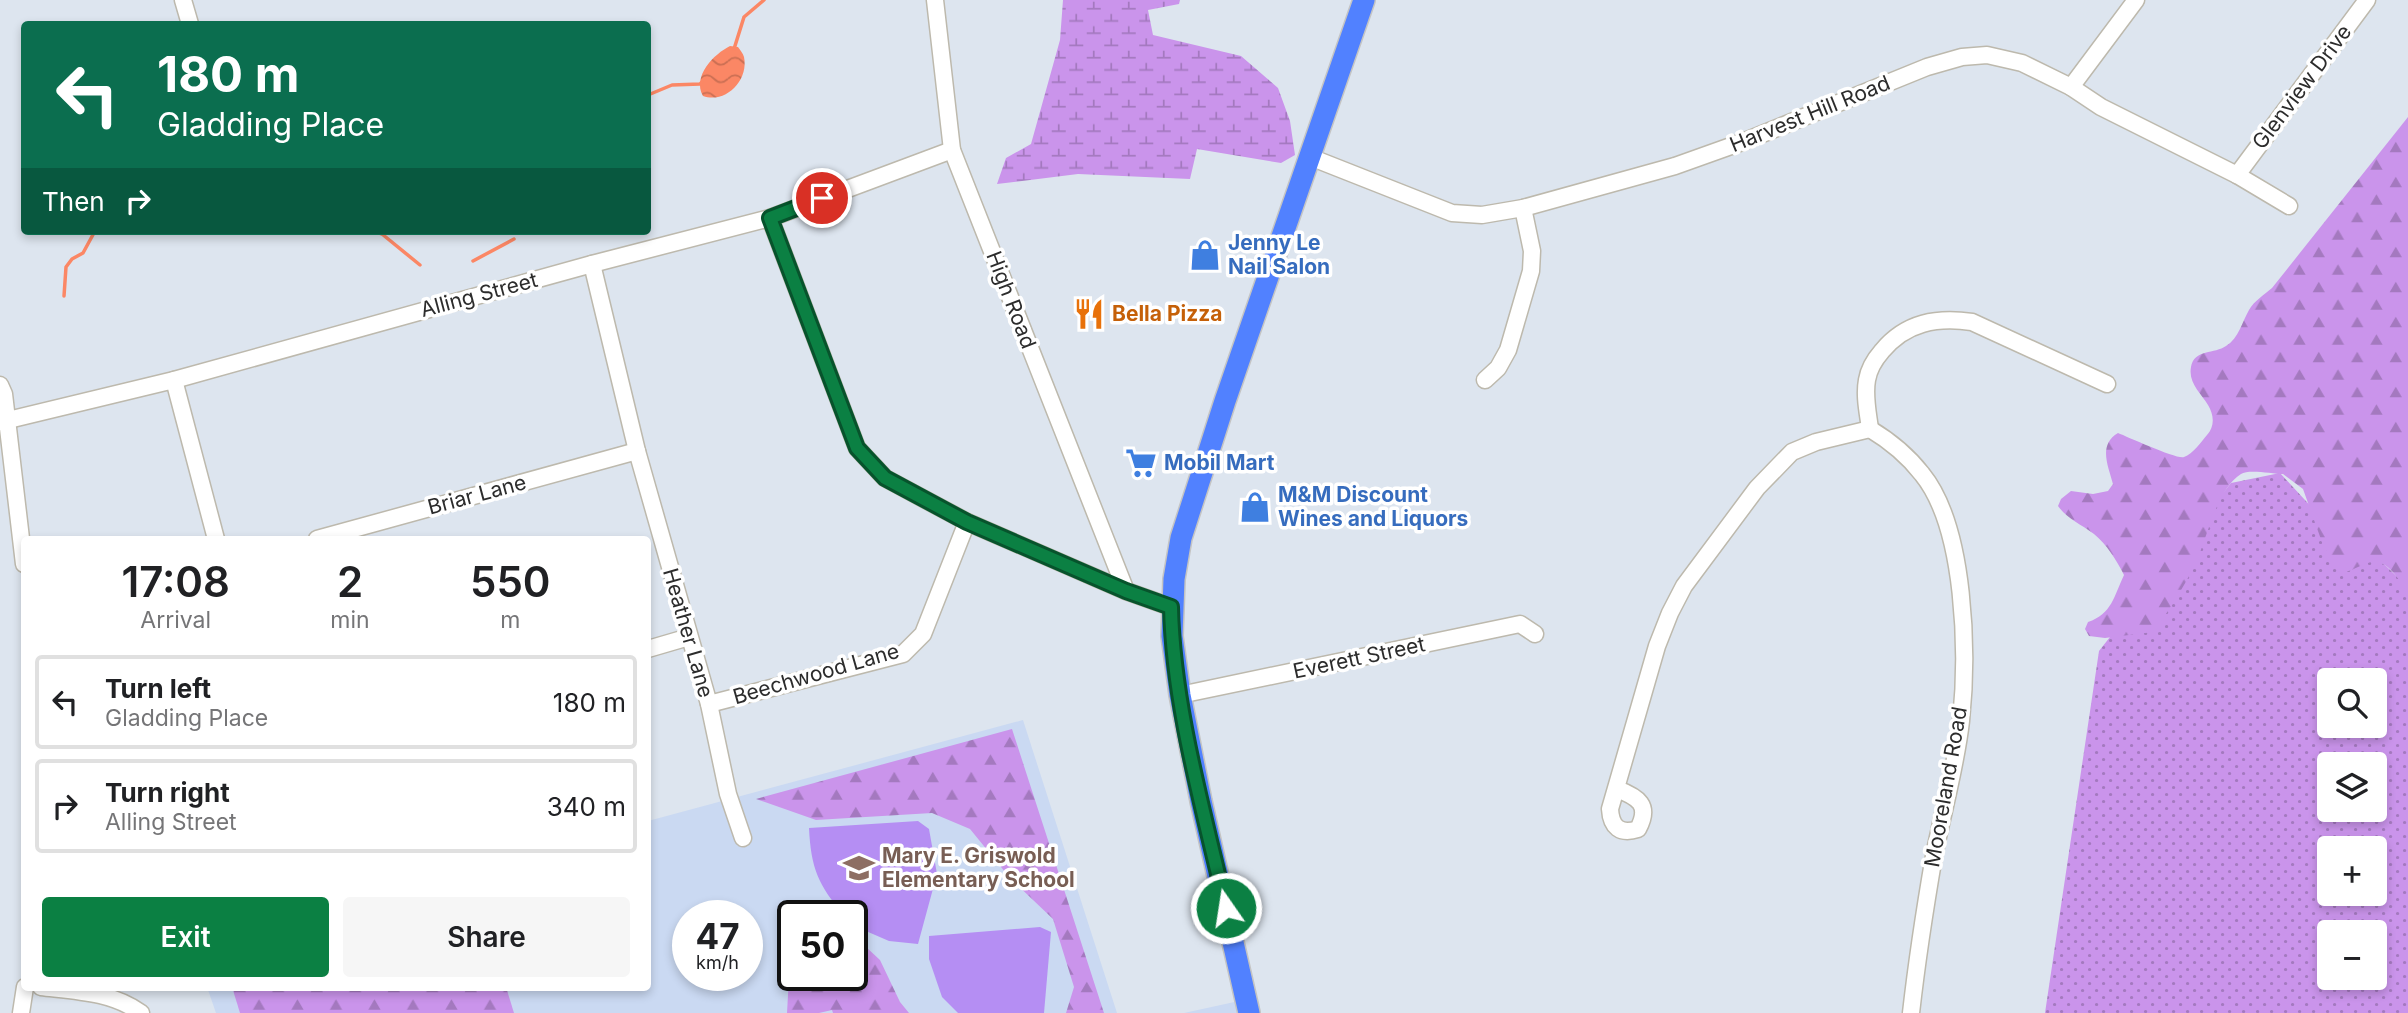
<!DOCTYPE html>
<html lang="en">
<head>
<meta charset="utf-8">
<style>
  :root { --surface:#fff; --page:#f6f6f6; --text:#202124; --muted:#757577; --line:#e0e0e0; --accent:#0b8043 }
  body { margin:0; font-family:Inter,sans-serif; background:var(--page); color:var(--text); height:100vh; display:flex; flex-direction:column; font-size:26px; white-space:nowrap }
  * { box-sizing:border-box; margin:0 }
  p { font-size:23px; color:var(--muted) }
  .icon { flex:none; width:38px; height:38px; fill:none; stroke:currentColor; stroke-width:2; stroke-linecap:round; stroke-linejoin:round }
  .map { position:relative; flex:1; overflow:hidden }
  .side { position:absolute; left:21px; top:536px; width:630px; height:455px; display:flex; flex-direction:column; background:var(--surface); border-radius:7px; box-shadow:0 4px 10px #0003 }
  .side>* { flex:none }
  .banner { position:absolute; left:21px; top:21px; width:630px; height:214px; border-radius:7px; box-shadow:0 4px 10px #0003; background:#0b6e4f; color:#fff; overflow:hidden }
  .fabs { position:absolute; left:2317px; top:668px; display:grid; gap:14px }
  .fabs a { display:grid; place-items:center; width:70px; height:70px; border-radius:7px; background:var(--surface); box-shadow:0 4px 10px #0003; font-size:35px }
  .speed { position:absolute; left:672px; top:900px; display:flex; gap:14px; font-size:35px; font-weight:700; text-align:center }
  .speed>* { display:grid; place-content:center; width:91px; height:91px; border-radius:50%; background:var(--surface); box-shadow:0 4px 10px #0003; line-height:1 }
  .speed small { font-size:18px; font-weight:400 }
  .speed .limit { border:4px solid #111; border-radius:10px; background:#fff; color:#111 }
  .pin { position:absolute; display:grid; place-items:center; width:60px; height:60px; color:#fff; margin:-30px; border:4px solid #fff; border-radius:50%; box-shadow:0 2px 7px #0007 }
  .me { position:absolute; width:77px; margin:-38px; rotate:347deg; stroke-linejoin:round; filter:drop-shadow(0 0 5px #0008) }
  .turn { display:flex; align-items:center; gap:24px; height:147px; padding:0 21px; font-size:32px }
  .turn .icon { width:91px; height:91px; stroke-width:2.5 }
  .turn b { display:block; font-size:49px; line-height:60px }
  .then { display:flex; align-items:center; height:66px; padding:0 21px; background:#0003; gap:14px; font-size:26px }
  .eta { display:flex; justify-content:space-evenly; align-items:center; height:119px; text-align:center }
  .eta b { font-size:42px; font-weight:600; line-height:49px }
  .action { display:flex; gap:14px; margin-top:auto; padding:14px 21px }
  .action a { flex:1; height:80px; border-radius:7px; background:var(--accent); color:#fff; font-size:28px; font-weight:600; line-height:80px; text-align:center }
  .action a+a { background:var(--page); color:var(--text) }
  ul { padding:0; list-style:none }
  li { display:flex; align-items:center; gap:21px; height:94px; margin:0 14px 10px; padding:0 7px; border:4px solid var(--line); border-radius:7px }
  li div { flex:1 }
  li b { display:block; font-size:26px }
  li em { font-style:normal }
  .map>svg:first-child { display:block }
</style>
</head>
<body>
<div class="map">
<svg width="2408" height="1013" viewBox="0 0 2408 1013">
  <defs>
    <pattern id="grass-dots" width="8" height="8" patternUnits="userSpaceOnUse" patternTransform="scale(1.75)"><rect width="8" height="8" fill="#ca94eb"/><path d="M2 2h.1M6 6h.1" fill="none" stroke="#a479bf" stroke-width="1.8" stroke-linecap="round"/></pattern>
    <pattern id="forest-firs" width="22" height="20" patternUnits="userSpaceOnUse" patternTransform="scale(1.75)"><rect width="22" height="20" fill="#ca94eb"/><path d="M5 1l3.5 6h-7zM16 11l3.5 6h-7z" fill="#a479bf"/></pattern>
    <pattern id="wetland-marsh" width="20" height="14" patternUnits="userSpaceOnUse" patternTransform="scale(1.75)"><rect width="20" height="14" fill="#ca94eb"/><path d="M1 5h8M5 5V1M11 12h8M15 12V8" fill="none" stroke="#a479bf"/></pattern>
    <pattern id="water-waves" width="16" height="10" patternUnits="userSpaceOnUse" patternTransform="scale(1.75)"><rect width="16" height="10" fill="#fb8765"/><path d="M0 5q4-4 8 0t8 0" fill="none" stroke="#cb6f53"/></pattern>
  </defs>
  <rect width="100%" height="100%" fill="#dde5ef"/>
  <g fill="#cad9f2" fill-rule="evenodd">
    <path d="M1023 720 1117 1013H216L207 987H648V821ZM688 915H747V975H688ZM793 915H852V975H793Z"/>
    <polygon points="1239,1001 1241,1013 1184,1013"/>
  </g>
  <path fill="url(#grass-dots)" fill-rule="evenodd" d="M2280 473 2317 513 2386 566 2408 587V1013H2045L2099 651 2231 483ZM2329 681H2375V726H2329ZM2329 765H2375V810H2329ZM2329 849H2375V894H2329ZM2329 933H2375V978H2329Z"/>
  <g fill="url(#forest-firs)">
    <path d="M2408 117V595C2402 583 2387 558 2371 562 2358 565 2352 573 2338 572L2323 545 2303 489 2283 474C2272 474 2249 469 2241 474 2216 490 2208 537 2195 564 2184 587 2169 611 2153 632L2105 638 2089 636 2085 629 2088 622C2112 614 2114 596 2124 575 2116 559 2107 545 2094 534 2081 524 2067 519 2058 506L2061 499 2071 491 2093 494 2108 491 2113 484C2108 465 2098 445 2118 433 2128 437 2178 460 2184 457 2193 454 2201 442 2207 435 2215 426 2214 415 2208 405 2201 393 2188 383 2191 367 2194 349 2215 354 2226 346 2239 338 2242 322 2249 310 2254 301 2265 294 2272 288Z"/>
    <polygon points="1012,729 1104,1013 1066,1013 1074,987 1053,919 1010,878 970,829 932,813 816,820 756,799"/>
    <polygon points="852,934 880,960 900,1002 909,1013 833,1013 832,1010 819,1013 787,1013 790,959 793,954 793,975 852,975"/>
    <polygon points="232,987 506,987 514,1013 240,1013"/>
  </g>
  <polygon fill="url(#wetland-marsh)" points="1063,0 1180,0 1179,4 1148,10 1153,35 1241,56 1278,88 1290,121 1295,155 1281,163 1197,149 1190,179 1078,174 997,184 1006,158 1031,144 1060,40"/>
  <g fill="#b58ef3">
    <path d="M918 821 929 829 937 874 918 944 889 941 852 925V915H844C818 885 811 868 809 828Z"/>
    <polygon points="1040,927 1051,932 1044,1013 958,1013 942,997 929,959 929,936"/>
  </g>
  <path fill="url(#water-waves)" d="M730 46 738 47C740 50 743 53 744 57 749 81 725 104 703 96 692 76 714 54 730 46Z"/>
  <g fill="none" stroke-linecap="round" stroke-linejoin="round">
    <g stroke="#fb8765" stroke-width="3.5">
      <polyline points="734,49 744,17 764,0"/>
      <polyline points="648,95 672,85 700,84 702,82"/>
      <polyline points="374,231 382,234 420,265"/>
      <polyline points="473,261 514,239"/>
      <polyline points="64,296 66,267 72,259 83,253 95,231"/>
    </g>
    <defs>
      <g id="minor">
        <polyline points="183,0 190,24"/>
        <polyline points="935,0 952,150 1126,591"/>
        <polyline points="2071,87 2136,0"/>
        <polyline points="1310,157 1452,213 1482,215 1523,208 1675,166 1745,141 1927,67 1962,57 1987,55 2022,63 2071,87 2101,107 2237,175 2289,206"/>
        <polyline points="2237,175 2367,0"/>
        <polyline points="770,218 857,448 885,478 967,522 1126,591 1171,607"/>
        <polyline points="592,264 637,451 709,704 728,794 743,838"/>
        <polyline points="174,380 216,539"/>
        <polyline points="1485,380 1498,368 1508,350 1531,271 1532,251 1523,208"/>
        <polyline points="0,385 4,394 24,564"/>
        <polyline points="0,422 174,380 592,264 770,218 952,150"/>
        <path d="M1870 429C1868 413 1864 396 1867 380 1869 368 1875 359 1882 351 1906 322 1937 317 1972 322L2107 384"/>
        <polyline points="317,539 637,451"/>
        <polyline points="648,649 689,637"/>
        <polyline points="1180,695 1520,624 1535,634"/>
        <polyline points="709,704 903,654 923,634 967,522"/>
        <path d="M1617 789C1638 797 1651 805 1638 829 1620 835 1611 827 1610 809L1657 646 1670 613 1684 586 1757 488 1792 452 1816 442 1870 429C1890 441 1908 456 1922 474 1966 528 1968 654 1961 721 1956 766 1943 811 1934 856 1925 908 1917 960 1911 1013"/>
        <path d="M41 987C76 991 112 992 141 1013"/>
        <polyline points="21,1013 25,987"/>
      </g>
      <polyline id="major" points="1249,1013 1201,801 1180,695 1172,636 1174,579 1181,538 1225,401 1364,0"/>
    </defs>
    <use href="#minor" stroke="#bdb9ad" stroke-width="19"/>
    <use href="#major" stroke="#c4c4c4" stroke-width="24"/>
    <use href="#minor" stroke="#fff" stroke-width="16"/>
    <use href="#major" stroke="#5181ff" stroke-width="21"/>
  </g>
  <g fill="none" stroke-linecap="round" stroke-linejoin="round">
    <defs>
      <path id="route" d="M822 198 770 218 857 448 885 478 967 522 1126 591 1171 607C1173 705 1204 812 1226 908"/>
    </defs>
    <use href="#route" stroke="#07532c" stroke-width="18"/>
    <use href="#route" stroke="#0b8043" stroke-width="12"/>
  </g>
  <defs>
    <symbol id="shop-bare" viewBox="-9 -9 18 18"><path d="M-5-2.5h2.3a2.7 3.5 0 0 1 5.4 0H5L5.5 6h-11ZM-1.5-2.5h3a1.5 2.3 0 0 0-3 0Z" fill="#3f7fe0" stroke="#fff" stroke-width="2.5" paint-order="stroke"/></symbol>
    <symbol id="restaurant-bare" viewBox="-9 -9 18 18"><path d="M-5-6h1v4h1v-4h1v4h1v-4h1v5L-1.5 .5V6h-2V.5L-5-1ZM5-6V6H3V1.5H1.5Q1.5-4 5-6Z" fill="#e8710a" stroke="#fff" stroke-width="2.5" paint-order="stroke"/></symbol>
    <symbol id="supermarket-bare" viewBox="-9 -9 18 18"><path d="M-6-5.5h2.5l.6 2H6L4.5 2H-2.5L-4.4-4H-6ZM-1.5 3.2a1.3 1.3 0 1 0 .1 0ZM3 3.2a1.3 1.3 0 1 0 .1 0Z" fill="#3f7fe0" stroke="#fff" stroke-width="2.5" paint-order="stroke"/></symbol>
    <symbol id="school-bare" viewBox="-9 -9 18 18"><path d="M0-5L7-2L0 1L-7-2ZM-4 1L0 2.5L4 1V4Q0 6-4 4Z" fill="#8d6e63" stroke="#fff" stroke-width="2.5" paint-order="stroke"/></symbol>
  </defs>
  <g fill-rule="evenodd">
    <use href="#shop-bare" x="1183" y="233" width="44" height="44"/>
    <use href="#restaurant-bare" x="1067" y="292" width="44" height="44"/>
    <use href="#supermarket-bare" x="1119" y="441" width="44" height="44"/>
    <use href="#shop-bare" x="1233" y="485" width="44" height="44"/>
    <use href="#school-bare" x="837" y="846" width="44" height="44"/>
  </g>
  <g text-anchor="middle" stroke-width="7" stroke-linejoin="round" paint-order="stroke">
    <g font-size="21" fill="#2c2c2c" stroke="#fff">
      <text transform="translate(2302 87) rotate(-53)" y="7">Glenview Drive</text>
      <text transform="translate(1810 114) rotate(-22)" y="7">Harvest Hill Road</text>
      <text transform="translate(479 295) rotate(-15)" y="7">Alling Street</text>
      <text transform="translate(1011 300) rotate(69)" y="7">High Road</text>
      <text transform="translate(477 495) rotate(-15)" y="7">Briar Lane</text>
      <text transform="translate(688 633) rotate(74)" y="7">Heather Lane</text>
      <text transform="translate(1359 658) rotate(-12)" y="7">Everett Street</text>
      <text transform="translate(816 674) rotate(-16)" y="7">Beechwood Lane</text>
      <text transform="translate(1946 787) rotate(-80)" y="7">Mooreland Road</text>
    </g>
    <g font-size="21" font-weight="bold" fill="#366cbe" stroke="#fff" text-anchor="start">
      <text x="1228" y="250">Jenny Le<tspan x="1228" dy="24">Nail Salon</tspan></text>
      <text x="1164" y="470">Mobil Mart</text>
      <text x="1278" y="502">M&amp;M Discount<tspan x="1278" dy="24">Wines and Liquors</tspan></text>
    </g>
    <g font-size="21" font-weight="bold" fill="#c56008" stroke="#fff" text-anchor="start">
      <text x="1112" y="321">Bella Pizza</text>
    </g>
    <g font-size="21" font-weight="bold" fill="#785e54" stroke="#fff" text-anchor="start">
      <text x="882" y="863">Mary E. Griswold<tspan x="882" dy="24">Elementary School</tspan></text>
    </g>
  </g>
</svg>
<div class="fabs">
<a><svg class="icon" aria-label="search" viewBox="0 0 24 24"><circle cx="10" cy="10" r="6"/><path d="M15 15l6 6"/></svg></a>
<a><svg class="icon" aria-label="layers" viewBox="0 0 24 24"><path d="M12 4l9 5-9 5-9-5zM3 14l9 5 9-5"/></svg></a>
<a>+</a>
<a>−</a>
</div>
<div class="speed"><div>47<small>km/h</small></div><div class="limit">50</div></div>
<div class="pin" style="left:822px;top:198px;background:#d93025"><svg class="icon" aria-label="arrive" viewBox="0 0 24 24"><path d="M6 21V4h12l-3 4 3 4H6"/></svg></div>
<svg class="me" style="left:1226px;top:908px" viewBox="-20 -20 40 40"><circle r="17" fill="#0b8043" stroke="#fff" stroke-width="3"/><path d="M0-11L8 9 0 5-8 9z" fill="#fff"/></svg>
<div class="banner">
<div class="turn"><svg class="icon" aria-label="left" viewBox="0 0 24 24"><path d="M17 20v-9H6M10 6l-5 5 5 5"/></svg><div><b>180 m</b>Gladding Place</div></div>
<div class="then">Then<svg class="icon" aria-label="right" viewBox="0 0 24 24"><path d="M7 20v-9h11M14 6l5 5-5 5"/></svg></div>
</div>
<section class="side">
<div class="eta">
<div><b>17:08</b><p>Arrival</p></div>
<div><b>2</b><p>min</p></div>
<div><b>550</b><p>m</p></div>
</div>
<ul>
<li><svg class="icon" aria-label="left" viewBox="0 0 24 24"><path d="M17 20v-9H6M10 6l-5 5 5 5"/></svg><div><b>Turn left</b><p>Gladding Place</p></div><em>180 m</em></li>
<li><svg class="icon" aria-label="right" viewBox="0 0 24 24"><path d="M7 20v-9h11M14 6l5 5-5 5"/></svg><div><b>Turn right</b><p>Alling Street</p></div><em>340 m</em></li>
</ul>
<div class="action"><a>Exit</a><a>Share</a></div>
</section>
</div>
</body>
</html>
